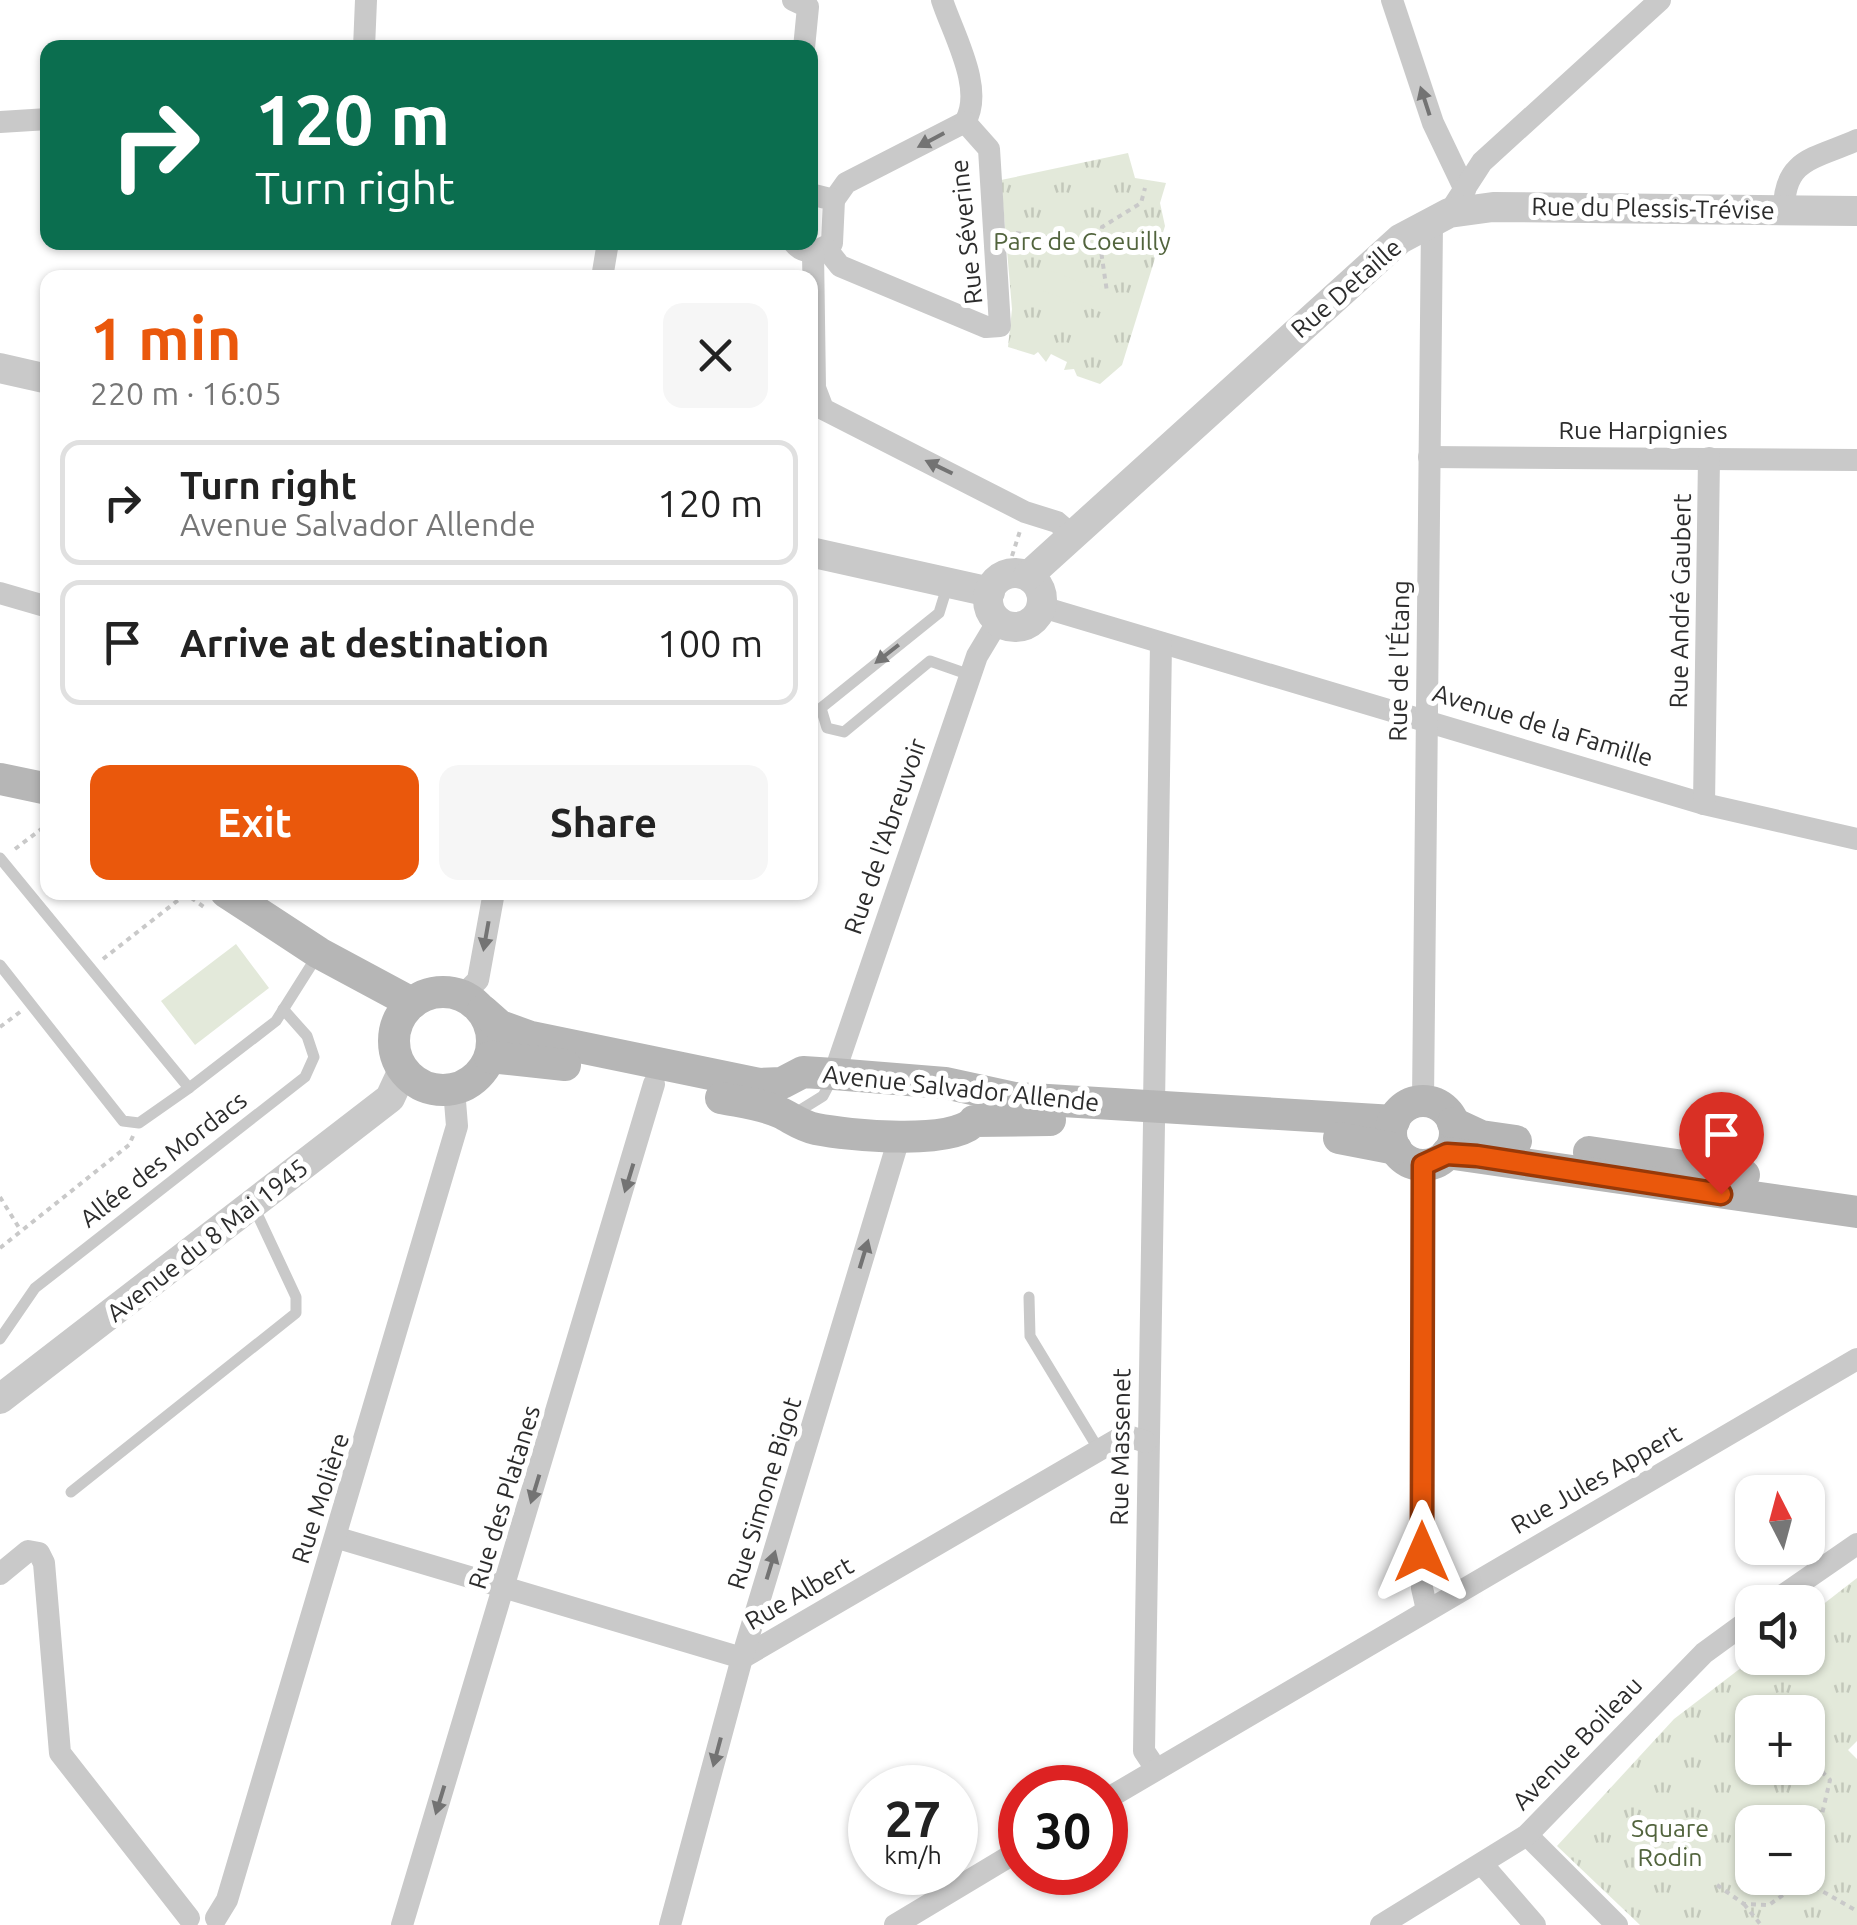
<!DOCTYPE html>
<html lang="en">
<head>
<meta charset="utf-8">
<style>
  :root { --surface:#fff; --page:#f6f6f6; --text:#222; --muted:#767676; --line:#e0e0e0; --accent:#ea580c }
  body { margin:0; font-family:Ubuntu,sans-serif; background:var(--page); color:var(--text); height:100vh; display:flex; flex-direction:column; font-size:38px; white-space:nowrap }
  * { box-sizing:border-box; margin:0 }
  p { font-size:32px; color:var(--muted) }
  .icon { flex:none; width:55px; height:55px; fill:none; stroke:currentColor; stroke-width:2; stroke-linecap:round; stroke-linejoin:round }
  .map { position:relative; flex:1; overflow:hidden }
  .drawer { position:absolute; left:40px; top:270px; width:778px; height:630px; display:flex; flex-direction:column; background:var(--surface); border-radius:20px; box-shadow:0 2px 8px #0004 }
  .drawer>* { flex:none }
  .top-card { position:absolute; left:40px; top:40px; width:778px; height:210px; border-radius:20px; box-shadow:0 2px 8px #0004; background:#0b6e4f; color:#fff; overflow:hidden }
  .needle { width:65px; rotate:354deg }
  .tools { position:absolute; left:1735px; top:1475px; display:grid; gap:20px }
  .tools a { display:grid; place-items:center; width:90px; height:90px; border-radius:20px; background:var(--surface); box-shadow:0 2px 8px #0004; font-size:50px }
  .speed { position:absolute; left:848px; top:1765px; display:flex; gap:20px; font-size:50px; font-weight:700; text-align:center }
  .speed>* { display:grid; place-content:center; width:130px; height:130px; border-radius:50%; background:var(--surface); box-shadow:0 2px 8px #0004; line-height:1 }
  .speed small { font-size:25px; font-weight:400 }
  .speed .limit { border:15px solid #d22; background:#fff; color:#111 }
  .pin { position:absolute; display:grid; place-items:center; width:85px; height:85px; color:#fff; margin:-102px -42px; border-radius:50% 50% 50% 0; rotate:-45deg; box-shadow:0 0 10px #0007 }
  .pin .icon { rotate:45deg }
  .me { position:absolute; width:110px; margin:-55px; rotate:0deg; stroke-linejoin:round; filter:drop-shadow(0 0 8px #0008) }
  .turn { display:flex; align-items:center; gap:35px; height:210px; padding:0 50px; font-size:45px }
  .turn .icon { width:130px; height:130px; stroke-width:2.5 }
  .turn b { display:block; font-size:70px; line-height:85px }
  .round { display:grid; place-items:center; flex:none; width:105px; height:105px; border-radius:20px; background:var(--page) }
  .summary { display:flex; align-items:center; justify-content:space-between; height:170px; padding:0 50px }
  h1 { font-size:60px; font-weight:600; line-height:75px; color:var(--accent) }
  .action { display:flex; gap:20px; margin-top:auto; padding:20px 50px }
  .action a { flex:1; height:115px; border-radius:20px; background:var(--accent); color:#fff; font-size:40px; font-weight:600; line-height:115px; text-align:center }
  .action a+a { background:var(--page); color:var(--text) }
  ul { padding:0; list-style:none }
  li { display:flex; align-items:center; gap:30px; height:125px; margin:0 20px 15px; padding:0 30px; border:5px solid var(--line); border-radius:20px }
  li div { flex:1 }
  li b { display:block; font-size:38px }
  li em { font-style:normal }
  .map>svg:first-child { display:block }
</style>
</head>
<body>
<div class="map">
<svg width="1857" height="1925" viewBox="0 0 1857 1925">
  <defs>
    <pattern id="park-tufts" width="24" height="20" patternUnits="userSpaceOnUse" patternTransform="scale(2.5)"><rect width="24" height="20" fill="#e3e9da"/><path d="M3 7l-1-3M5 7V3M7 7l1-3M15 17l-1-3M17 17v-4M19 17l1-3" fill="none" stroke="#c3c8bb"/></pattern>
  </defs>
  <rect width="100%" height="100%" fill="#fff"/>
  <g fill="url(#park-tufts)" fill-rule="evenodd">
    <polygon points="1128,153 1135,178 1166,183 1160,203 1165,226 1122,365 1100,384 1077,376 1074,369 1064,370 1067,362 1051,354 1046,362 1038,352 1034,355 1008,347 1012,309 1001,180"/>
    <path d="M1857 1578V1741L1848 1750 1857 1759V1925H1640L1557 1846 1674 1719 1754 1658H1808V1616ZM1752 1712H1808V1768H1752ZM1752 1822H1808V1878H1752Z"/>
  </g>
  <g fill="#e3e9da">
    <polygon points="1051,271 1113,294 1106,314 1043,291"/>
    <polygon points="236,944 269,988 195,1045 161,1001"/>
  </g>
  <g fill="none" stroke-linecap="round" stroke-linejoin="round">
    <g stroke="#c9c9c9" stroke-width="4" stroke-dasharray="5 5" stroke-linecap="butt">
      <polyline points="1016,233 1100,244 1102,227 1141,203 1145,188"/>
      <polyline points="1100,244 1107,292"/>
      <polyline points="1012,556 1020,531"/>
      <polyline points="15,849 48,824"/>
      <polyline points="183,892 204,907"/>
      <polyline points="103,959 186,894"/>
      <polyline points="0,1027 20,1012"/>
      <polyline points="0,1197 21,1231"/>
      <polyline points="0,1248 129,1145 133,1136"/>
      <polyline points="1808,1757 1830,1780 1808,1874"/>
      <polyline points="1806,1882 1857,1911"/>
      <polyline points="1717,1885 1744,1904 1769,1905 1807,1878"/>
      <polyline points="1744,1904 1761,1925"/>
    </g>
    <g stroke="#c9c9c9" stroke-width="11">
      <polyline points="948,584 939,613 821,708 827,728 844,732 930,661 970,675"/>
      <polyline points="0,858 189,1088 276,1021 317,956"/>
      <polyline points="0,965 123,1121 139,1123 189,1088"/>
      <polyline points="794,1114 823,1096 833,1077"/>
      <polyline points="1029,1297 1030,1336 1099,1450"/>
      <polyline points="0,1339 35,1288 305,1077 314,1057 307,1036 283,1009"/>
      <polyline points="71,1492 296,1313 296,1297 253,1205"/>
    </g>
    <g stroke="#c9c9c9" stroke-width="22">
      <polyline points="793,0 808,7 804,48"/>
      <polyline points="1392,0 1433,123 1465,190"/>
      <polyline points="364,48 366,0"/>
      <polyline points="0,122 48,119"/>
      <path d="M834 200 846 183 965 122C985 89 953 34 942 0"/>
      <path d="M1784 210C1784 158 1815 159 1857 140"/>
      <polyline points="1449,213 1482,162 1660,0"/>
      <path d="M793 242C805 257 818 251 832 243L834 200 810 194"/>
      <polyline points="825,247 840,266 986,327 1000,326 989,149 965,122"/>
      <polyline points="813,252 815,388 823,409 1025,512 1057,522 1071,534"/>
      <polyline points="602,278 608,242"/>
      <polyline points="1429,457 1857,460"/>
      <polyline points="0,593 48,607"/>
      <polyline points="1042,607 1704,804 1857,839"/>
      <polyline points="1704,804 1709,458"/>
      <polyline points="463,995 478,980 494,892"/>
      <polyline points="834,1074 977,656 998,621"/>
      <polyline points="1423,1101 1432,222"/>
      <polyline points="1154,1105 1161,643"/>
      <polyline points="1154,1123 1144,1751 1156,1769"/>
      <polyline points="1423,1165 1422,1588 1427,1610"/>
      <polyline points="338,1538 742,1658 1125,1435 1146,1442"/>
      <polyline points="0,1574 28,1551 39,1553 44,1563 60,1753 189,1918"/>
      <polyline points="1773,1602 1857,1544"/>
      <polyline points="1105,1800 1857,1359"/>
      <polyline points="1527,1835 1617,1925"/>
      <polyline points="1482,1864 1535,1925"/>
      <polyline points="216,1918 227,1900 457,1126 454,1089"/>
      <polyline points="402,1925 654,1084"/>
      <polyline points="670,1925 742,1658 900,1135"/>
      <polyline points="895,1925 1020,1850"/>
      <polyline points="1381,1925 1527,1835 1704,1653 1752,1618"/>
    </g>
    <g stroke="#c9c9c9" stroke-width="30">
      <polyline points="0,368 48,379"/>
      <polyline points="810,552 990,592"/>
      <circle cx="1015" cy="600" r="27"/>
      <polyline points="1028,576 1400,239 1449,213 1493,207 1857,211"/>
      <polyline points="0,1399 390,1098 403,1070"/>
    </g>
    <g stroke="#b6b6b6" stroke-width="32">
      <polyline points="0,779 48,789"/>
      <polyline points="226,892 319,953 412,1003"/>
      <circle cx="443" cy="1041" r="49"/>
      <polyline points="483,1011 500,1026 531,1037 759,1084 782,1083 803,1072 834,1074 945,1083 1014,1098 1394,1121"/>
      <polyline points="490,1057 565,1065"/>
      <path d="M721 1098C740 1102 763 1104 781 1113 793 1119 802 1126 816 1129 846 1135 956 1146 974 1121L1050 1120"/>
      <circle cx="1423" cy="1133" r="32"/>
      <polyline points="1453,1123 1481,1136 1516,1141"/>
      <polyline points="1339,1138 1396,1149"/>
      <polyline points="1589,1152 1744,1175"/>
      <polyline points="1447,1153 1857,1212"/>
    </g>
  </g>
  <defs><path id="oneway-solid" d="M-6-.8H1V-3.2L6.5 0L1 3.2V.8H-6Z" transform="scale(2.5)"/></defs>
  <g fill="#737373">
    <use href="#oneway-solid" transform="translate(1425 101) rotate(-108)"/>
    <use href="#oneway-solid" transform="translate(931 140) rotate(152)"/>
    <use href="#oneway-solid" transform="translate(939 467) rotate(-154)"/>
    <use href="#oneway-solid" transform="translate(887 654) rotate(142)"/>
    <use href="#oneway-solid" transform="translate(486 936) rotate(100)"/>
    <use href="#oneway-solid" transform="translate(629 1178) rotate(107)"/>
    <use href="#oneway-solid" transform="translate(864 1254) rotate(-73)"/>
    <use href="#oneway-solid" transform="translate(535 1489) rotate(107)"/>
    <use href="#oneway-solid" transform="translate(771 1565) rotate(-73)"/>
    <use href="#oneway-solid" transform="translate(717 1752) rotate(105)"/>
    <use href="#oneway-solid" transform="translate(440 1800) rotate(107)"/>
  </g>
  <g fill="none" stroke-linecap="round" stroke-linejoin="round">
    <defs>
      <polyline id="route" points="1422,1552 1423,1165 1447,1154 1477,1156 1721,1194"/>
    </defs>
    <use href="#route" stroke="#983908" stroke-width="25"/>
    <use href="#route" stroke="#ea580c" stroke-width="18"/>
  </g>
  <g text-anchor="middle" stroke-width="10" stroke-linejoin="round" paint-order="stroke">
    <g font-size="25" fill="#2c2c2c" stroke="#fff">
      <text transform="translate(1653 208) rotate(1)" y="9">Rue du Plessis-Trévise</text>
      <text transform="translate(966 232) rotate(-96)" y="9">Rue Séverine</text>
      <text transform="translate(1346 288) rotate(-41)" y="9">Rue Detaille</text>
      <text x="1643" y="439">Rue Harpignies</text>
      <text transform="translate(1680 601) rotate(-89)" y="9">Rue André Gaubert</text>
      <text transform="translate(1399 661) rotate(-89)" y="9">Rue de l'Étang</text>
      <text transform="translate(1543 725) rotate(17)" y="9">Avenue de la Famille</text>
      <text transform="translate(885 836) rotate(-71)" y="9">Rue de l'Abreuvoir</text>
      <text transform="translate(961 1088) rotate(6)" y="9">Avenue Salvador Allende</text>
      <text transform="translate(163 1159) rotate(-38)" y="9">Allée des Mordacs</text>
      <text transform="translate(207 1240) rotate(-38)" y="9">Avenue du 8 Mai 1945</text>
      <text transform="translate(1120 1447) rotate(-89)" y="9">Rue Massenet</text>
      <text transform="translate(1596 1479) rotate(-30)" y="9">Rue Jules Appert</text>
      <text transform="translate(764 1493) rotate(-73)" y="9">Rue Simone Bigot</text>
      <text transform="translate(504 1497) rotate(-73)" y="9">Rue des Platanes</text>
      <text transform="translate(320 1498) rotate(-72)" y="9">Rue Molière</text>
      <text transform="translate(799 1593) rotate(-30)" y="9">Rue Albert</text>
      <text transform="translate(1577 1743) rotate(-46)" y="9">Avenue Boileau</text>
    </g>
    <g font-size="25" fill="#52643d" stroke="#fff">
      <text x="1082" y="250">Parc de Coeuilly</text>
      <text x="1670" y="1837">Square<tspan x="1670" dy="29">Rodin</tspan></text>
    </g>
  </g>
</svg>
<div class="tools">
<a><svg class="needle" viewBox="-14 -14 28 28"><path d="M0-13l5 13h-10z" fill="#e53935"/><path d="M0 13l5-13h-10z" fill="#767676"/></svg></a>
<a><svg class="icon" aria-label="sound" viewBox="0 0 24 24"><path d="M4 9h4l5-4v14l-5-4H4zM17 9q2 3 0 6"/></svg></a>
<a>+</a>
<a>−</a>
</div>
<div class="speed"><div>27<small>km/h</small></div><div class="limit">30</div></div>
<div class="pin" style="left:1721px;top:1194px;background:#d93025"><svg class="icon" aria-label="arrive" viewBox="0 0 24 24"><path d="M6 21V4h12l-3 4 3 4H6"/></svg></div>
<svg class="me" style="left:1422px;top:1552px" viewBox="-20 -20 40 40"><path d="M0-17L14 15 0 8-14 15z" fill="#ea580c" stroke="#fff" stroke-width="4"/></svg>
<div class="top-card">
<div class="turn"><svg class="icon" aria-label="right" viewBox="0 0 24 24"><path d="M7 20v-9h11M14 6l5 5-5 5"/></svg><div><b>120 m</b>Turn right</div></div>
</div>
<section class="drawer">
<div class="summary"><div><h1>1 min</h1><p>220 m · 16:05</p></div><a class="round"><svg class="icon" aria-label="close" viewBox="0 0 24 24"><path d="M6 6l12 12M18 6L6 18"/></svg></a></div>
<ul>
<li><svg class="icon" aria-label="right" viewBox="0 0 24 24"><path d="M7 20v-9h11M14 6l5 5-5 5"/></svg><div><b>Turn right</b><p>Avenue Salvador Allende</p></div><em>120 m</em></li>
<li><svg class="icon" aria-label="arrive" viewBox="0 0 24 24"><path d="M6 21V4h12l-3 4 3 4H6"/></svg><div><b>Arrive at destination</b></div><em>100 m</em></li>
</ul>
<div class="action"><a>Exit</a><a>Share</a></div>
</section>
</div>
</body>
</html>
